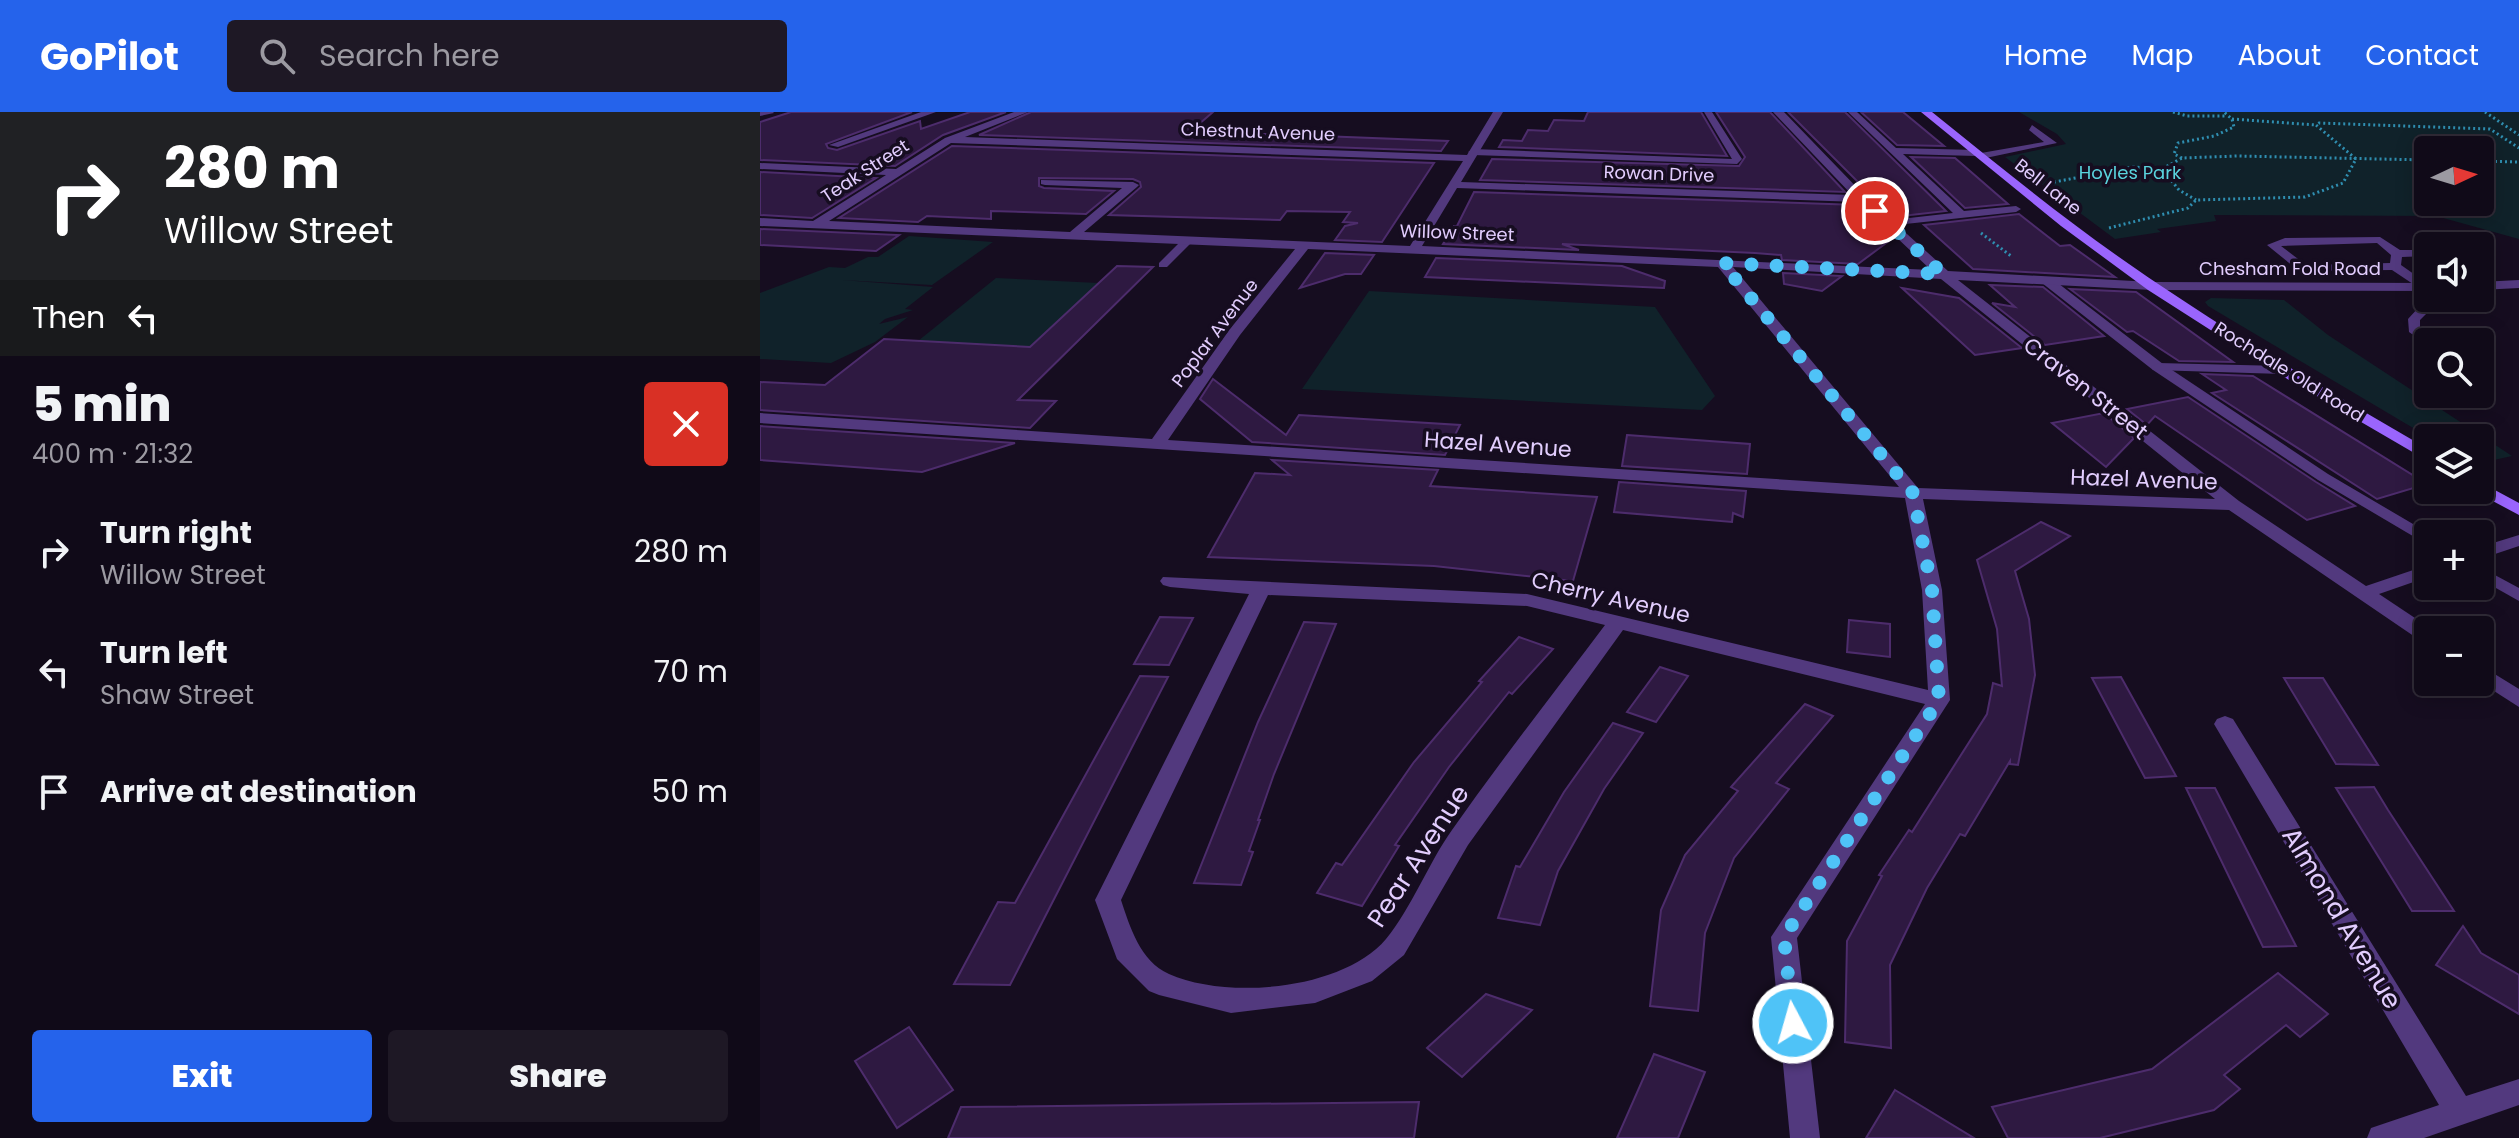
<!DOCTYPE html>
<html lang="en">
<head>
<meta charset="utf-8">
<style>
  :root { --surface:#100a18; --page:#1e1825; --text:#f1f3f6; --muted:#9c9aa2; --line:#302b37; --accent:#2563eb }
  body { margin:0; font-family:Poppins,sans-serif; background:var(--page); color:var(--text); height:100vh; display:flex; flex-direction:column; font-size:30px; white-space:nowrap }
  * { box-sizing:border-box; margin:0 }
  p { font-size:26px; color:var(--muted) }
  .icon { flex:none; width:44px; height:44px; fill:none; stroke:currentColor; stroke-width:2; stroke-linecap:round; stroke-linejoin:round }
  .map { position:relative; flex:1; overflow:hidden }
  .drawer { display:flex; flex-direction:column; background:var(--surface); width:760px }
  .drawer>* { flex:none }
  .hud { background:#202124; color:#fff; overflow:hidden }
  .needle { width:52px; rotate:86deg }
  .controls { position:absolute; left:1654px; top:24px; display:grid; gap:16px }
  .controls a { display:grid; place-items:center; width:80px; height:80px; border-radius:8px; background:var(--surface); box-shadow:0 4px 20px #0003,0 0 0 2px var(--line); font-size:40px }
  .pin { position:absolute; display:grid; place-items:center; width:68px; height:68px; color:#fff; margin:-34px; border:4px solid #fff; border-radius:50%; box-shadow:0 2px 8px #0007 }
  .me { position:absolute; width:88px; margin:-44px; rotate:354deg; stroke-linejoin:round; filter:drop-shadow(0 0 6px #0008) }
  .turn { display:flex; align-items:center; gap:28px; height:168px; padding:0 32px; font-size:36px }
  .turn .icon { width:104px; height:104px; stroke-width:2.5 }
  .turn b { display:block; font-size:56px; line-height:68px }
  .then { display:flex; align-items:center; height:76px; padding:0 32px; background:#0003; gap:16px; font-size:30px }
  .round { display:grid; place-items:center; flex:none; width:84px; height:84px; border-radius:8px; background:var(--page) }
  .summary { display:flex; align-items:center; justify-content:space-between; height:136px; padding:0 32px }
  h1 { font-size:48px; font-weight:800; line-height:60px }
  .action { display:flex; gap:16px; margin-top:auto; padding:16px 32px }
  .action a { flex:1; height:92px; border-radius:8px; background:var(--accent); color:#fff; font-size:32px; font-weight:800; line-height:92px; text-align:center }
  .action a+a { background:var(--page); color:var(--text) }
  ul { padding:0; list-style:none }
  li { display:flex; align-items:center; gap:24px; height:120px; padding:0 32px }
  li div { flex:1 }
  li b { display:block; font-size:30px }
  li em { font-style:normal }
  header { display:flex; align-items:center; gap:48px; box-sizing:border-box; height:112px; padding:0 40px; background:var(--accent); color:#fff }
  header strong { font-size:38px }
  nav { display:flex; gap:44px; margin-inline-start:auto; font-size:28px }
  .search { width:560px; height:72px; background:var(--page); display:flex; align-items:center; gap:20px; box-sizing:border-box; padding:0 28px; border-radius:8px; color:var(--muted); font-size:30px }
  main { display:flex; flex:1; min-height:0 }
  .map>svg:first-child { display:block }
</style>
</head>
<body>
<header>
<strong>GoPilot</strong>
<div class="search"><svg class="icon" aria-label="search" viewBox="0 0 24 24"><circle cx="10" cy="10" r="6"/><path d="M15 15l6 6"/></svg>Search here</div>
<nav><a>Home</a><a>Map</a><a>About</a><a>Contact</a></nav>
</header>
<main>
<section class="drawer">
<div class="hud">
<div class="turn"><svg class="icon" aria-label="right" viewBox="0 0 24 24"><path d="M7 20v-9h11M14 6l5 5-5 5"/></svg><div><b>280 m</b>Willow Street</div></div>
<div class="then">Then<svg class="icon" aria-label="left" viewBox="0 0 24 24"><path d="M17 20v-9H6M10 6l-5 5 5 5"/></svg></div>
</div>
<div class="summary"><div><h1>5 min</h1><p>400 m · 21:32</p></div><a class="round" style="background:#d93025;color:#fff"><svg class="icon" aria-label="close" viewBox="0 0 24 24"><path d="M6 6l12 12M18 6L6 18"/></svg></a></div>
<ul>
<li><svg class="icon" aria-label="right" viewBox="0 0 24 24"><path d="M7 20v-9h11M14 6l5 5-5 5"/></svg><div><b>Turn right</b><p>Willow Street</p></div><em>280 m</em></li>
<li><svg class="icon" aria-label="left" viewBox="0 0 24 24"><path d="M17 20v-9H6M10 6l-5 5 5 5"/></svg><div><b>Turn left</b><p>Shaw Street</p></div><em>70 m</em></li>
<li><svg class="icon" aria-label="arrive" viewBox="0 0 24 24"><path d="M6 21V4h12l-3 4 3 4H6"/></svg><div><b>Arrive at destination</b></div><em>50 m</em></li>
</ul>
<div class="action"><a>Exit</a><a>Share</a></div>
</section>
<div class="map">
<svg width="1759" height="1026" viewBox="0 0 1759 1026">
  <rect width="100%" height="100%" fill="#160d20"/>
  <g fill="#10222a" fill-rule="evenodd">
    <path d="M1259 0H1759V127L1676 104 1454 103 1456 109 1397 117 1401 120 1355 127 1245 45 1306 32 1297 22ZM1720 38V90H1668V38Z"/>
    <polygon points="149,124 233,130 172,173 82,168 173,175 145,197 153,198 125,207 119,212 148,205 115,230 71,251 0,247 0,181 69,155 85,156 108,145 118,145"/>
    <polygon points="236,166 338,171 270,235 158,229"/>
    <polygon points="609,179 895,195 955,284 942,298 542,277"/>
    <polygon points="1451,186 1524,188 1568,223 1752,344 1720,351 1720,326 1670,326 1448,194 1445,190"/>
  </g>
  <g fill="#2e1941" stroke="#4d2c6c" stroke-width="2">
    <polygon points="31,0 152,0 66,32 68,36 77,38 160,9 161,17 210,0 246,0 183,23 135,54 0,48 0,10"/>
    <polygon points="271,0 453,0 431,19 688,29 681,39 219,23"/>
    <polygon points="828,0 941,0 967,44 739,35 743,28 762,29 768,18 788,19 794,8 824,9"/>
    <polygon points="956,0 1010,0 1085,80 720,68 732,47 979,54 985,45"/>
    <polygon points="1028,0 1085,0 1186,99 1133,105"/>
    <polygon points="1101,0 1143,0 1184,34 1137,33"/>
    <polygon points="192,34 674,51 622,130 575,128 585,114 598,111 583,110 590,100 527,99 520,108 349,103 381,75 380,70 373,67 279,66 279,74 284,76 354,79 326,102 231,99 231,107 167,104 158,110 79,106"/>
    <polygon points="1151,45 1195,46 1248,92 1205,96"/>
    <polygon points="0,60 116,66 52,106 0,103"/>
    <polygon points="714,80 1098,93 1133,126 1098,152 1022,148 1021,143 995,141 802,132 819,138 683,132 694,114 697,114"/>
    <polygon points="1259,102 1300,134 1310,133 1355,165 1213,157 1164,113"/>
    <polygon points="0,117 139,123 116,139 0,133"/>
    <polygon points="565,141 614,143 601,162 585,162 540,176"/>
    <polygon points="676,146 862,154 905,169 904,176 665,165"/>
    <polygon points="357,154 393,155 258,288 296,289 270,316 0,298 0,270 65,273 124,227 270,235"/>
    <polygon points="1023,161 1082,164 1062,179 1024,172"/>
    <polygon points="1230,173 1283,175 1344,224 1285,233 1232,191 1255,195"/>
    <polygon points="1142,176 1199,186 1262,236 1215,243"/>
    <polygon points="1310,177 1376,180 1473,250 1419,249 1373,219 1367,220"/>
    <polygon points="1442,262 1493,264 1667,372 1617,387 1452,281 1466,278"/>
    <polygon points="453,267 526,323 539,303 700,313 685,343 492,330 440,287"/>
    <polygon points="1428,285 1556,370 1595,394 1547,408 1395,304 1387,313 1367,297"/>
    <polygon points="1344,301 1374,326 1346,355 1292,311"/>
    <polygon points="0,314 255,331 162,360 0,348"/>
    <polygon points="867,323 990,332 987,362 862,354"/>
    <polygon points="512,348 678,358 670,374 837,385 813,469 674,454 448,445 495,361 530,363"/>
    <polygon points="859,370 986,379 983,405 973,401 972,410 854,400"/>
    <polygon points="1281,410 1310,424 1255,459 1269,507 1275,563 1258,653 1250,652 1250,649 1205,724 1200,722 1167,776 1130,853 1131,936 1085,930 1087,829 1122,764 1119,763 1149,718 1152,720 1227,602 1233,571 1242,574 1237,517 1217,448"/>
    <polygon points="400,505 433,506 409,553 374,552"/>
    <polygon points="1089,508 1130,512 1130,545 1087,540"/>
    <polygon points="544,510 576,512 514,662 498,708 500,708 489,739 493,740 481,773 434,771 498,610"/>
    <polygon points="759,525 793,537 752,582 749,580 689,655 635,733 639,734 602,794 557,781 576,751 582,753 654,650 722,570 719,569"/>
    <polygon points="900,555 928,564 896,610 867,600"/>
    <polygon points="380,564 408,565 250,873 194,872 238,790 255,791"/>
    <polygon points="1361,565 1416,664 1385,666 1332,566"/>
    <polygon points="1524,566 1563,566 1618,653 1576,652"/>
    <polygon points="1045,592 1073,604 1016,671 1029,677 974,746 945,821 938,899 890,894 901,798 925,743 978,679 971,675"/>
    <polygon points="853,611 883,621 844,677 798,759 780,813 738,806 756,754 760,755 804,680"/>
    <polygon points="1614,675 1628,698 1694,799 1652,799 1576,676"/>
    <polygon points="1426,676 1455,676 1536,834 1503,835"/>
    <polygon points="1703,814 1721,841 1759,863 1759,902 1676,853"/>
    <polygon points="1518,861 1568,902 1540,925 1526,913 1464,963 1480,977 1454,998 1340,1026 1248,1026 1232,995 1392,957"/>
    <polygon points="726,882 772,898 702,965 667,936"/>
    <polygon points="149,915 193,978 137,1016 95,949"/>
    <polygon points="894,942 945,960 918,1026 857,1026"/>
    <polygon points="1135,978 1214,1026 1106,1026"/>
    <polygon points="659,990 654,1026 188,1026 201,995"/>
  </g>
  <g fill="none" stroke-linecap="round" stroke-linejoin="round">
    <g stroke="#2f8eb0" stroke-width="3" stroke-dasharray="2 3" stroke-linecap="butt">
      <polyline points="1413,0 1427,4 1467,4"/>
      <polyline points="1725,0 1759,23"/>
      <polyline points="1472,7 1556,13"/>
      <polyline points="1422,46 1414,42 1418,31 1454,24 1474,15 1472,7 1464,0"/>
      <polyline points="1720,49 1759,50"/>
      <polyline points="1402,57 1419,78 1436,88"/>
      <polyline points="1289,71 1373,55 1402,57 1422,46 1477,44 1668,48"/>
      <polyline points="1349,116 1428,96 1436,88 1545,85 1583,71 1596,47 1556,13 1559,11 1730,17 1759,36"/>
      <polyline points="1221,121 1251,144"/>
    </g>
    <g fill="#52397e" fill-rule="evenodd">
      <polygon points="944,0 952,0 982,47 977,52 713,43 708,40 713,37 972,47"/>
      <polygon points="1088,0 1097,0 1136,36 1216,38 1221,41 1284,30 1269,18 1272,13 1297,31 1221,47 1216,44 1143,42 1204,99 1256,94 1261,97 1256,100 1127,114 1122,111 1123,109 1193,101"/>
      <path d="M1620 125 1640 138H1668V144L1642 145 1641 153 1668 172V182L1632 158 1539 159 1507 133 1525 126ZM1617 131 1631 143 1630 151 1546 153 1521 134Z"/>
      <polygon points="424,126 434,128 407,155 399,155 399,151"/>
      <polygon points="1707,128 1713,131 1711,133 1693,134"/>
      <polygon points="1282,165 1290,165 1403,252 1568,362 1670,422 1668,433 1558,368 1393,258 1282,171"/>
      <polygon points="1672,186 1685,186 1692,193 1667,201 1660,208 1660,216 1676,230 1668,230 1668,233 1649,220 1648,207 1659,195 1677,191"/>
      <polygon points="1720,455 1759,476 1759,489 1720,467"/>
    </g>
    <polygon fill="#52397e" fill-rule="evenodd" points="0,0 13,0 14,1 0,4"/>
    <g fill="#52397e" fill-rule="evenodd">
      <polygon points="161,0 176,0 78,35 69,33"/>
      <path d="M254 0H268L205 25 707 43 733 0H743L701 70 1092 83 1013 0H1024L1106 85 1188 159 1392 170 1668 171V179L1392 178 1198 168 1479 389 1606 474 1668 453V465L1619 482 1673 518H1668V530L1661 529 1469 398 1163 387 1182 478 1190 588 1037 826 1060 1026H1030L1011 825 1165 592 863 518 708 733 644 843 612 869 555 891 471 901 399 883 389 879 357 847 335 788 489 482 410 475 403 473 400 469 403 465 767 482 1168 578 1162 478 1145 386 0 311V301L392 327 470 217 535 137 0 114V106L53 109 126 63 0 57V51L136 57 185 26ZM191 31 703 49 650 134 324 120 377 75 379 73 373 70 281 68V72L285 73 362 76 310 120 69 109ZM697 76 1099 90 1171 158 662 134ZM548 137 958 155 1139 375 408 328 480 223ZM973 155 1181 167 1455 387 1158 376ZM508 483 767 494 845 513C794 581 741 648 692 718 669 750 651 797 626 827 583 878 467 888 409 862 380 849 370 815 361 788Z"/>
      <polygon points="1759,168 1759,176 1720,178 1720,170"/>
      <polygon points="1398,251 1522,254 1529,258 1522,262 1393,258 1391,255"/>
      <polygon points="1759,423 1759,434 1720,447 1720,435"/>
      <polygon points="1720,553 1759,577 1759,595 1720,570"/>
      <polygon points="1465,604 1473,607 1706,984 1759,967 1759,993 1664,1026 1607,1026 1611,1016 1679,993 1454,612 1457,607"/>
    </g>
    <g fill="#9a65fd" fill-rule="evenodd">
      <path d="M1161 0H1172C1237 52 1301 105 1369 152 1465 219 1567 278 1668 337V349L1524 265 1388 178 1301 114Z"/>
      <polygon points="1720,370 1759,391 1759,403 1714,379 1720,378"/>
    </g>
  </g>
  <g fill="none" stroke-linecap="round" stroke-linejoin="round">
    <polyline stroke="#4fc3f7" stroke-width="14" stroke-dasharray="0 25.2" points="1033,911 1024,825 1179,588 1172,478 1153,381 962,151 1183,162 1115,99"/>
  </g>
  <g text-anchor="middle" stroke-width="7" stroke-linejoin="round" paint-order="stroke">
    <g font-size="18" fill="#e2cdfe" stroke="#160d20">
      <text transform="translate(498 20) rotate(2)" y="6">Chestnut Avenue</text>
      <text transform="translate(105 59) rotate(-33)" y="6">Teak Street</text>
      <text transform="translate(899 62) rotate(2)" y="6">Rowan Drive</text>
      <text transform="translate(1288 75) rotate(38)" y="6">Bell Lane</text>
      <text transform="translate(697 121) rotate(2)" y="6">Willow Street</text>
      <text x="1530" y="163">Chesham Fold Road</text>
      <text transform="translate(455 221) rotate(-53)" y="6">Poplar Avenue</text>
      <text transform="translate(1529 260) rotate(32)" y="6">Rochdale Old Road</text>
    </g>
    <g font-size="18" fill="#5ad3dd" stroke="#160d20">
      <text x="1370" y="67">Hoyles Park</text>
    </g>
    <g font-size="22" fill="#e2cdfe" stroke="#160d20">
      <text transform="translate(1326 276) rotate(38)" y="8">Craven Street</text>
      <text transform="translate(738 332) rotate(4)" y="8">Hazel Avenue</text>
      <text transform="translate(1384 367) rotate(2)" y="8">Hazel Avenue</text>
      <text transform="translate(851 485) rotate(13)" y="8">Cherry Avenue</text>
    </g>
    <g font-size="26" fill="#e2cdfe" stroke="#160d20">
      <text transform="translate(658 744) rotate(-57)" y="9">Pear Avenue</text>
      <text transform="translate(1582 806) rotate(59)" y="9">Almond Avenue</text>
    </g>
  </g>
</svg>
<div class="controls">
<a><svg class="needle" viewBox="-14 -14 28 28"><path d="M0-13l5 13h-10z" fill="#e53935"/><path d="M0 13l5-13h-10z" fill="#9c9aa2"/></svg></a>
<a><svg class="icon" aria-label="sound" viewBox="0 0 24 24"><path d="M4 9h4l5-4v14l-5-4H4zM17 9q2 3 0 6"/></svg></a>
<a><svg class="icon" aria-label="search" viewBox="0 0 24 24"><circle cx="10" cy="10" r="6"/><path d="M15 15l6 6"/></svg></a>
<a><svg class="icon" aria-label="layers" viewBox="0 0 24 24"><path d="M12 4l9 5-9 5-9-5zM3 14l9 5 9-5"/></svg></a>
<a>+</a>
<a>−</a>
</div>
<div class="pin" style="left:1115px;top:99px;background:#d93025"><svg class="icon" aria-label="arrive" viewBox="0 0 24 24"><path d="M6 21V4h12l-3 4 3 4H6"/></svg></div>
<svg class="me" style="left:1033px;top:911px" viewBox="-20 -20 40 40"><circle r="17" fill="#4fc3f7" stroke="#fff" stroke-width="3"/><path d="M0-11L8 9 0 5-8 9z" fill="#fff"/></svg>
</div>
</main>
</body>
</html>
